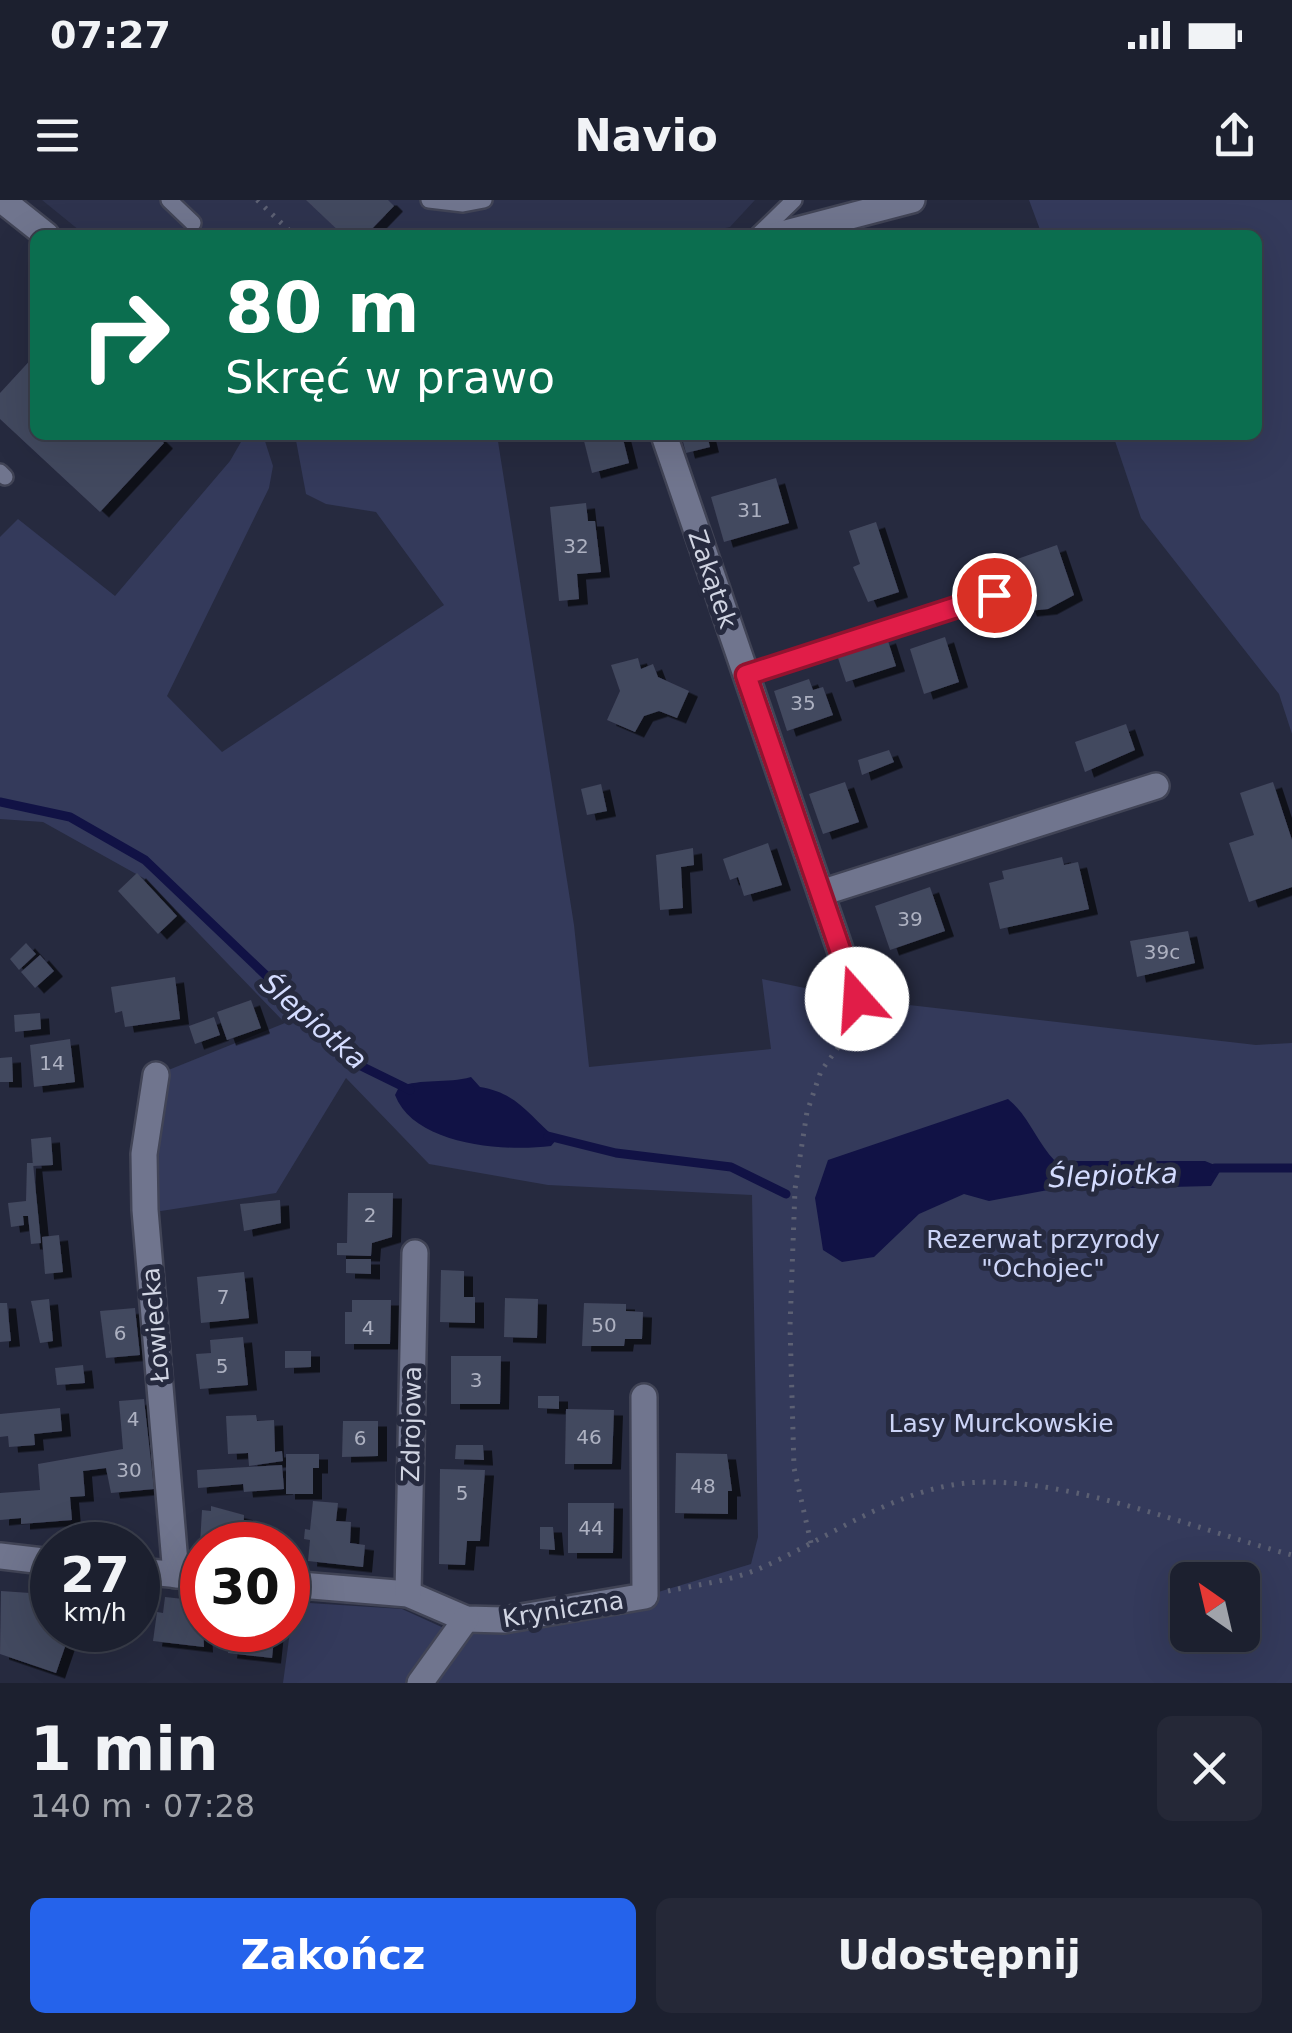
<!DOCTYPE html>
<html lang="pl">
<head>
<meta charset="utf-8">
<style>
  :root { --surface:#1c202f; --page:#252837; --text:#f1f3f6; --muted:#a0a3aa; --line:#3a3e4b; --accent:#2563eb }
  body { margin:0; font-family:"DejaVu Sans",sans-serif; background:var(--page); color:var(--text); height:100vh; display:flex; flex-direction:column; font-size:38px; white-space:nowrap }
  * { box-sizing:border-box; margin:0 }
  p { font-size:32px; color:var(--muted) }
  .icon { flex:none; width:55px; height:55px; fill:none; stroke:currentColor; stroke-width:2; stroke-linecap:round; stroke-linejoin:round }
  .map { position:relative; height:1483px; overflow:hidden }
  .sheet { display:flex; flex-direction:column; background:var(--surface); flex:1 }
  .sheet>* { flex:none }
  .hud { position:absolute; left:30px; top:30px; width:1232px; height:210px; border-radius:15px; box-shadow:0 10px 40px #0002,0 0 0 2px var(--line); background:#0b6e4f; color:#fff; overflow:hidden }
  .needle { width:65px; rotate:326deg }
  .buttons { position:absolute; left:1170px; top:1362px; display:grid; gap:20px }
  .buttons a { display:grid; place-items:center; width:90px; height:90px; border-radius:15px; background:var(--surface); box-shadow:0 10px 40px #0002,0 0 0 2px var(--line); font-size:50px }
  .speed { position:absolute; left:30px; top:1322px; display:flex; gap:20px; font-size:50px; font-weight:700; text-align:center }
  .speed>* { display:grid; place-content:center; width:130px; height:130px; border-radius:50%; background:var(--surface); box-shadow:0 10px 40px #0002,0 0 0 2px var(--line); line-height:1 }
  .speed small { font-size:25px; font-weight:400 }
  .speed .limit { border:15px solid #d22; background:#fff; color:#111 }
  .pin { position:absolute; display:grid; place-items:center; width:85px; height:85px; color:#fff; margin:-42px; border:5px solid #fff; border-radius:50%; box-shadow:0 2px 10px #0007 }
  .me { position:absolute; width:110px; margin:-55px; rotate:341deg; stroke-linejoin:round; filter:drop-shadow(0 0 8px #0008) }
  .turn { display:flex; align-items:center; gap:35px; height:210px; padding:0 30px; font-size:45px }
  .turn .icon { width:130px; height:130px; stroke-width:2.5 }
  .turn b { display:block; font-size:70px; line-height:85px }
  .round { display:grid; place-items:center; flex:none; width:105px; height:105px; border-radius:15px; background:var(--page) }
  .headline { display:flex; align-items:center; justify-content:space-between; height:170px; padding:0 30px }
  h1 { font-size:60px; font-weight:700; line-height:75px }
  .cta { display:flex; gap:20px; margin-top:auto; padding:20px 30px }
  .cta a { flex:1; height:115px; border-radius:15px; background:var(--accent); color:#fff; font-size:40px; font-weight:700; line-height:115px; text-align:center }
  .cta a+a { background:var(--page); color:var(--text) }
  .status { display:flex; justify-content:space-between; align-items:center; height:70px; padding:0 50px; background:var(--surface); direction:ltr }
  .status svg { height:28px; fill:currentColor }
  header { display:flex; justify-content:space-between; align-items:center; height:130px; padding:0 30px; background:var(--surface); font-size:45px; font-weight:700 }
  .map>svg:first-child { display:block }
</style>
</head>
<body>
<div class="status"><b>07:27</b><svg viewBox="0 0 49 12"><path d="M0 12V9h3v3zM5 12V6h3v6zM10 12V3h3v9zM15 12V0h3v12zM26 1h20v11H26zM47 4h2v5h-2z"/></svg></div>
<header><svg class="icon" aria-label="menu" viewBox="0 0 24 24"><path d="M4 6h16M4 12h16M4 18h16"/></svg>Navio<svg class="icon" aria-label="share" viewBox="0 0 24 24"><path d="M12 15V3M7 8l5-5 5 5M5 13v7h14v-7"/></svg></header>
<div class="map">
<svg width="1292" height="1483" viewBox="0 0 1292 1483">
  <defs>
    <filter id="shadow"><feDropShadow dx="9" dy="5.5" stdDeviation="0" flood-color="#0009"/></filter>
  </defs>
  <rect width="100%" height="100%" fill="#262a3f"/>
  <polygon fill="#2e334e" points="42,0 755,0 730,27 695,35 85,35"/>
  <g fill="#343a5b" fill-rule="evenodd">
    <polygon points="1029,0 1292,0 1292,534 1279,494 1141,318 1113,235 1258,235 1258,35 1042,35"/>
    <path d="M245 235H263L273 266 269 288 167 496 222 552 444 405 376 312 326 304 306 294 295 235H497L574 725 589 867 771 849 762 779 857 799 1256 845 1292 843V1483H420L466 1419 645 1396 751 1364 758 1337 752 995 548 985 429 964 346 878 276 993 161 1011 145 1010 156 875 285 823 147 680 43 622 0 619V337L18 319 115 396 230 261ZM1188 1380H1242V1435H1188Z"/>
    <polygon points="294,1402 402,1409 446,1429 407,1483 283,1483"/>
  </g>
  <g fill="#111245">
    <path d="M471 877 480 887C518 893 529 916 557 939L551 946C503 952 414 945 395 895L399 887C421 878 447 884 471 877Z"/>
    <path d="M1008 899C1029 916 1036 941 1055 961H1205L1222 968 1211 986 1048 990 989 1001 964 994 919 1014 874 1057 842 1062 823 1050 815 998 828 960Z"/>
  </g>
  <g fill="none" stroke-linecap="round" stroke-linejoin="round">
    <g stroke="#111245" stroke-width="9">
      <polyline points="0,602 70,617 145,660 361,866 410,890"/>
      <polyline points="548,936 616,953 731,967 786,994"/>
      <polyline points="1215,968 1292,968"/>
    </g>
  </g>
  <g fill="#43485f" filter="url(#shadow)">
    <polygon points="306,0 388,0 394,6 366,35 343,35"/>
    <polygon points="35,155 35,235 156,235 164,243 100,312 0,219 0,193"/>
    <polygon points="608,235 622,235 629,263 592,273 584,241"/>
    <polygon points="691,235 707,235 710,247 686,253 682,238"/>
    <polygon points="776,278 789,323 724,342 711,297"/>
    <polygon points="586,303 588,321 595,321 601,372 577,374 579,399 559,401 550,307"/>
    <polygon points="876,322 899,392 868,402 853,367 860,364 849,331"/>
    <polygon points="1057,345 1074,395 1048,409 1028,411 1023,396 1015,399 1012,390 1001,394 992,368"/>
    <polygon points="945,437 959,482 924,494 910,449"/>
    <polygon points="887,438 896,466 846,482 837,455"/>
    <polygon points="638,458 641,469 653,464 658,477 689,491 677,518 659,511 644,516 635,532 607,520 620,491 611,465"/>
    <polygon points="809,479 813,490 823,487 833,515 787,531 774,491"/>
    <polygon points="1126,524 1135,550 1085,572 1075,542"/>
    <polygon points="889,550 894,562 862,575 858,560"/>
    <polygon points="845,582 859,622 823,634 809,594"/>
    <polygon points="1273,582 1292,640 1292,687 1249,702 1229,643 1254,635 1240,593"/>
    <polygon points="601,584 607,611 587,615 581,589"/>
    <polygon points="768,643 782,685 744,696 738,677 730,680 723,659"/>
    <polygon points="693,648 694,665 681,667 683,708 660,710 656,655"/>
    <polygon points="1062,657 1064,665 1078,662 1089,709 1000,729 989,683 1004,679 1002,671"/>
    <polygon points="137,673 177,716 158,734 118,691"/>
    <polygon points="930,687 945,731 890,750 875,706"/>
    <polygon points="1188,731 1195,763 1137,777 1130,741"/>
    <polygon points="26,743 36,754 19,770 10,759"/>
    <polygon points="40,755 54,771 35,788 21,772"/>
    <polygon points="175,777 180,819 125,827 122,811 115,813 111,787"/>
    <polygon points="251,800 261,828 227,840 217,812"/>
    <polygon points="40,813 41,829 15,832 14,815"/>
    <polygon points="214,817 220,835 195,844 189,826"/>
    <polygon points="70,839 75,882 34,887 30,845"/>
    <polygon points="12,857 13,882 0,882 0,858"/>
    <polygon points="51,937 53,965 33,966 31,939"/>
    <polygon points="27,963 33,963 41,1043 31,1044 28,1016 23,1016 24,1025 11,1027 8,1003 26,1001"/>
    <polygon points="348,993 393,993 392,1037 372,1043 371,1056 337,1055 337,1043 347,1043"/>
    <polygon points="280,1000 281,1023 244,1031 240,1004"/>
    <polygon points="59,1035 63,1072 45,1074 42,1037"/>
    <polygon points="346,1059 371,1059 371,1074 346,1073"/>
    <polygon points="441,1070 464,1071 464,1097 475,1097 475,1123 440,1122"/>
    <polygon points="244,1072 249,1118 201,1123 197,1077"/>
    <polygon points="505,1098 538,1099 537,1138 504,1137"/>
    <polygon points="49,1099 53,1141 40,1143 31,1101"/>
    <polygon points="352,1100 391,1100 390,1144 345,1144 345,1112 352,1112"/>
    <polygon points="0,1103 7,1103 11,1141 0,1142"/>
    <polygon points="584,1103 626,1104 626,1111 643,1112 642,1139 625,1139 624,1146 582,1146"/>
    <polygon points="135,1108 140,1155 106,1158 100,1111"/>
    <polygon points="243,1137 248,1185 200,1189 196,1154 211,1153 210,1140"/>
    <polygon points="285,1151 311,1151 311,1167 285,1168"/>
    <polygon points="451,1156 501,1156 500,1204 451,1204"/>
    <polygon points="83,1165 85,1183 57,1185 55,1168"/>
    <polygon points="538,1196 559,1196 559,1209 538,1208"/>
    <polygon points="144,1199 154,1289 111,1293 106,1268 83,1271 85,1296 70,1297 72,1320 21,1324 21,1318 0,1320 0,1293 40,1290 38,1264 123,1249 119,1201"/>
    <polygon points="60,1208 62,1231 34,1234 35,1245 9,1247 8,1236 0,1237 0,1214"/>
    <polygon points="566,1209 614,1210 612,1264 565,1264"/>
    <polygon points="256,1215 257,1221 274,1220 275,1252 282,1251 283,1261 249,1266 248,1253 228,1254 226,1216"/>
    <polygon points="343,1221 378,1221 378,1256 342,1257"/>
    <polygon points="456,1245 483,1245 484,1260 455,1259"/>
    <polygon points="676,1253 727,1254 732,1291 728,1291 728,1314 675,1313"/>
    <polygon points="286,1254 319,1254 319,1268 313,1268 313,1294 286,1294"/>
    <polygon points="282,1265 284,1289 244,1292 243,1284 198,1288 197,1270"/>
    <polygon points="440,1269 485,1270 480,1341 467,1341 465,1365 439,1364"/>
    <polygon points="313,1301 338,1303 336,1321 351,1322 350,1343 365,1345 363,1367 308,1361 310,1340 304,1339 305,1329 310,1330"/>
    <polygon points="568,1303 614,1303 613,1353 568,1353"/>
    <polygon points="211,1306 244,1315 243,1345 200,1345 202,1310 211,1311"/>
    <polygon points="540,1327 553,1327 555,1350 540,1349"/>
    <polygon points="1,1391 45,1394 54,1436 66,1444 56,1473 0,1454"/>
    <polygon points="165,1397 202,1401 204,1447 153,1441 157,1412 163,1413"/>
    <polygon points="231,1430 275,1430 272,1458 228,1453"/>
  </g>
  <g fill="none" stroke-linecap="round" stroke-linejoin="round">
    <defs>
      <g id="service">
        <polyline points="169,0 193,23"/>
        <polyline points="429,0 463,4 484,0"/>
        <polyline points="758,35 794,0"/>
        <polyline points="0,272 5,277"/>
        <polyline points="746,475 994,395"/>
      </g>
      <g id="minor">
        <polyline points="664,235 857,799"/>
        <polyline points="821,693 1156,586"/>
        <polyline points="156,875 144,954 145,1010 176,1375"/>
        <polyline points="0,1356 52,1362"/>
        <polyline points="138,1371 202,1377"/>
        <polyline points="288,1384 408,1394 466,1419 504,1420 645,1396 644,1197"/>
        <polyline points="408,1394 415,1053"/>
        <polyline points="420,1483 466,1419"/>
      </g>
      <g id="tertiary">
        <polyline points="2,0 46,35"/>
        <polyline points="778,35 912,0"/>
      </g>
    </defs>
    <use href="#service" stroke="#414456" stroke-width="20"/>
    <use href="#minor" stroke="#414456" stroke-width="30"/>
    <use href="#tertiary" stroke="#414456" stroke-width="30"/>
    <g stroke="#5c6073" stroke-width="5" stroke-dasharray="2.5 8" stroke-linecap="butt">
      <polyline points="257,0 294,35"/>
      <polyline points="811,1343 794,1268 790,1126 795,989 807,912 821,871 842,842 850,820"/>
      <path d="M668 1391C696 1385 729 1381 756 1370 820 1343 882 1297 952 1285 1049 1268 1196 1330 1292 1355"/>
    </g>
    <use href="#service" stroke="#70758e" stroke-width="15"/>
    <use href="#minor" stroke="#70758e" stroke-width="25"/>
    <use href="#tertiary" stroke="#70758e" stroke-width="25"/>
  </g>
  <g fill="none" stroke-linecap="round" stroke-linejoin="round">
    <defs>
      <polyline id="route" points="857,799 746,475 994,395"/>
    </defs>
    <use href="#route" stroke="#92132f" stroke-width="25"/>
    <use href="#route" stroke="#e11d48" stroke-width="18"/>
  </g>
  <g text-anchor="middle" stroke-width="10" stroke-linejoin="round" paint-order="stroke">
    <g font-size="20" fill="#adb1c1">
      <text x="750" y="317">31</text>
      <text x="576" y="353">32</text>
      <text x="803" y="510">35</text>
      <text x="910" y="726">39</text>
      <text x="1162" y="759">39c</text>
      <text x="52" y="870">14</text>
      <text x="370" y="1022">2</text>
      <text x="223" y="1104">7</text>
      <text x="604" y="1132">50</text>
      <text x="368" y="1135">4</text>
      <text x="120" y="1140">6</text>
      <text x="222" y="1173">5</text>
      <text x="476" y="1187">3</text>
      <text x="133" y="1226">4</text>
      <text x="589" y="1244">46</text>
      <text x="360" y="1245">6</text>
      <text x="129" y="1277">30</text>
      <text x="703" y="1293">48</text>
      <text x="462" y="1300">5</text>
      <text x="591" y="1335">44</text>
    </g>
    <g font-size="25" fill="#d0d4e2" stroke="#262a3f">
      <text transform="translate(713 379) rotate(71)" y="9">Zakątek</text>
      <text transform="translate(155 1125) rotate(-95)" y="9">Łowiecka</text>
      <text transform="translate(411 1224) rotate(-89)" y="9">Zdrojowa</text>
      <text transform="translate(563 1409) rotate(-9)" y="9">Kryniczna</text>
    </g>
    <g font-size="25" fill="#ccd4f7" stroke="#262a3f">
      <text x="1043" y="1048">Rezerwat przyrody<tspan x="1043" dy="29">"Ochojec"</tspan></text>
      <text x="1001" y="1232">Lasy Murckowskie</text>
    </g>
    <g font-size="28" font-style="italic" fill="#d4dcff" stroke="#262a3f">
      <text transform="translate(314 821) rotate(41)" y="10">Ślepiotka</text>
      <text transform="translate(1113 975) rotate(-2)" y="10">Ślepiotka</text>
    </g>
  </g>
</svg>
<div class="buttons">
<a><svg class="needle" viewBox="-14 -14 28 28"><path d="M0-13l5 13h-10z" fill="#e53935"/><path d="M0 13l5-13h-10z" fill="#a0a3aa"/></svg></a>
</div>
<div class="speed"><div>27<small>km/h</small></div><div class="limit">30</div></div>
<div class="pin" style="left:994px;top:395px;background:#d93025"><svg class="icon" aria-label="arrive" viewBox="0 0 24 24"><path d="M6 21V4h12l-3 4 3 4H6"/></svg></div>
<svg class="me" style="left:857px;top:799px" viewBox="-20 -20 40 40"><circle r="19" fill="#fff"/><path d="M0-13L10 11 0 6-10 11z" fill="#e11d48"/></svg>
<div class="hud">
<div class="turn"><svg class="icon" aria-label="right" viewBox="0 0 24 24"><path d="M7 20v-9h11M14 6l5 5-5 5"/></svg><div><b>80 m</b>Skręć w prawo</div></div>
</div>
</div>
<section class="sheet">
<div class="headline"><div><h1>1 min</h1><p>140 m · 07:28</p></div><a class="round"><svg class="icon" aria-label="close" viewBox="0 0 24 24"><path d="M6 6l12 12M18 6L6 18"/></svg></a></div>
<div class="cta"><a>Zakończ</a><a>Udostępnij</a></div>
</section>
</body>
</html>
